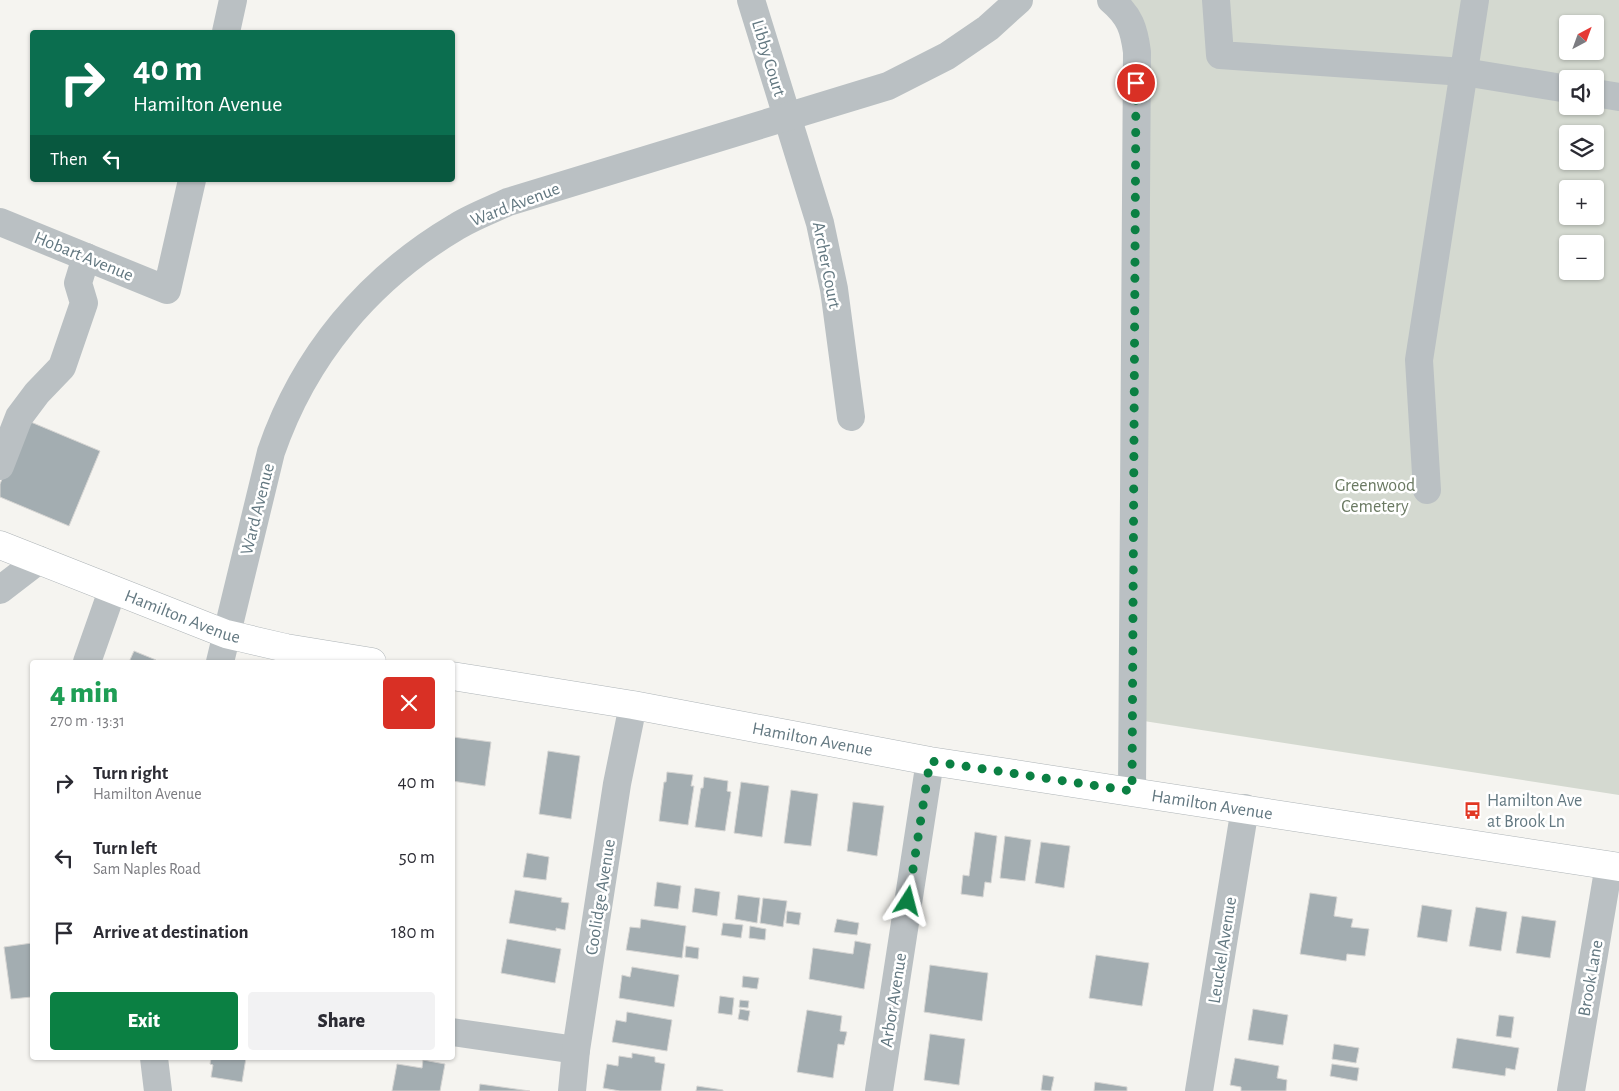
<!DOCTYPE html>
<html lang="en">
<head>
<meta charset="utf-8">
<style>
  :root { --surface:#fff; --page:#f2f2f3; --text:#2b2b33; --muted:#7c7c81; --accent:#0b8043 }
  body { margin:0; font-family:"Alegreya Sans",sans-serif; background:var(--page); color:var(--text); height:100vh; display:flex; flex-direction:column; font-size:19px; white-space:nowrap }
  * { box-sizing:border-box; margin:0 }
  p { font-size:16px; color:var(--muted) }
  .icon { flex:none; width:28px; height:28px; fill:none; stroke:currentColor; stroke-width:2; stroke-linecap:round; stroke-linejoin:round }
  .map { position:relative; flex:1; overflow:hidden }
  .side { position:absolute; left:30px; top:660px; width:425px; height:400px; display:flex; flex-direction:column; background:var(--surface); border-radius:5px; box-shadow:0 1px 4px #0004 }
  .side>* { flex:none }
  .guide { position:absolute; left:30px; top:30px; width:425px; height:152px; border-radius:5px; box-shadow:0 1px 4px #0004; background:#0b6e4f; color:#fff; overflow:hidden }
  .needle { width:32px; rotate:41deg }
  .controls { position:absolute; left:1559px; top:15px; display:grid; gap:10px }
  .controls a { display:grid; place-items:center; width:45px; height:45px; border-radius:5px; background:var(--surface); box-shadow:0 1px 4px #0004; font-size:25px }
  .pin { position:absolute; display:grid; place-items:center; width:42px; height:42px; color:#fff; margin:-21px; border:2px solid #fff; border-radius:50%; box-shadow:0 1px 5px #0007 }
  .me { position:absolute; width:55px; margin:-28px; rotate:9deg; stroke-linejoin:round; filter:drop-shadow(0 0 4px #0008) }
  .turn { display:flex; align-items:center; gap:18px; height:105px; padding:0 20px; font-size:22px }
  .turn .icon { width:65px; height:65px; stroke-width:2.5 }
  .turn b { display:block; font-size:35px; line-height:42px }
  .then { display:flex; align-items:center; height:48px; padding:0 20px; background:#0003; gap:10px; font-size:19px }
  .round { display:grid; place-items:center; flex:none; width:52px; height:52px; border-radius:5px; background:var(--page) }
  .headline { display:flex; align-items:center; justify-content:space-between; height:85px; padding:0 20px }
  h1 { font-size:30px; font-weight:800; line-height:38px; color:#1e9e55 }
  .cta { display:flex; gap:10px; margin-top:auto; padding:10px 20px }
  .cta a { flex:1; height:58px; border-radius:5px; background:var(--accent); color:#fff; font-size:20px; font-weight:800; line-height:58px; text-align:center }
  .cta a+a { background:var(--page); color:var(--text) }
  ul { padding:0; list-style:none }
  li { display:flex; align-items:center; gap:15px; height:75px; padding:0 20px }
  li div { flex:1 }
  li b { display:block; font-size:19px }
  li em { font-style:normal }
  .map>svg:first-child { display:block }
</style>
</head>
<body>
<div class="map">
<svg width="1619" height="1091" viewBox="0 0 1619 1091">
  <rect width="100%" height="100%" fill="#f5f4f0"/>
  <path fill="#d4d9d0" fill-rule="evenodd" d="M1107 0H1619V795L1131 719 1128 23ZM1568 24H1595V51H1568ZM1568 79H1595V106H1568ZM1568 134H1595V161H1568ZM1568 189H1595V216H1568ZM1568 244H1595V271H1568Z"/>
  <g fill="#a3adb1" stroke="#d6d5d3">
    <polygon points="26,420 100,451 69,526 0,497 0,484"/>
    <polygon points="134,651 156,660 155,662 129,662"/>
    <polygon points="453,737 491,742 485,786 452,781"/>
    <polygon points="548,751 580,756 571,819 539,814"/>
    <polygon points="667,772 693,775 691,786 694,786 688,825 659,821 664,782 666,782"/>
    <polygon points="704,777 728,781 727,791 731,792 725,831 695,827 701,788 703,788"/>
    <polygon points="741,782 769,786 762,837 734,833"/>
    <polygon points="791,790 818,794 811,846 784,843"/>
    <polygon points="853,802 884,806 877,856 847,851"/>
    <polygon points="975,832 997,836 991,883 985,882 983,897 961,894 963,875 969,876"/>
    <polygon points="1005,836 1031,840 1025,881 1000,878"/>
    <polygon points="1041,842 1070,846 1064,888 1035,883"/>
    <polygon points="527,853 549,857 546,880 523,877"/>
    <polygon points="657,882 681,886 678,909 654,906"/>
    <polygon points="695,888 720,892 717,916 692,912"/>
    <polygon points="515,890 562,898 561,902 569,903 565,930 556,928 556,931 509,923"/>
    <polygon points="1310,893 1337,897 1334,916 1353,919 1351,927 1369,929 1365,956 1347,954 1346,961 1300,954"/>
    <polygon points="738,895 760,898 757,923 735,919"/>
    <polygon points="763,898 787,901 783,927 760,923"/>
    <polygon points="1422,905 1452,910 1447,942 1417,937"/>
    <polygon points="1476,907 1507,912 1501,951 1469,946"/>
    <polygon points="787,911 801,913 799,925 786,923"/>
    <polygon points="1522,916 1556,921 1550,958 1516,953"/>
    <polygon points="641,919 686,926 682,958 626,950 630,927 640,928"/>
    <polygon points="837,919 859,923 857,935 834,932"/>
    <polygon points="723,923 743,925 741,938 721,935"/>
    <polygon points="750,926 766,929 765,940 749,938"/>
    <polygon points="507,939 561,949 555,983 501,973"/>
    <polygon points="855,941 871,944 864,989 809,979 813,948 853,954"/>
    <polygon points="32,943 32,997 11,999 4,947"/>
    <polygon points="686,946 699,948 698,959 685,957"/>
    <polygon points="1096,955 1149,963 1142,1006 1089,998"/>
    <polygon points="930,965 988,973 982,1021 924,1012"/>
    <polygon points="632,967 679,975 674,1007 619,998 622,975 630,977"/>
    <polygon points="743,976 759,978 757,989 742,987"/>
    <polygon points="720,996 734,998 732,1015 718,1013"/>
    <polygon points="740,1000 749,1001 748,1008 739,1007"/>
    <polygon points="740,1009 750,1011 748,1021 738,1019"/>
    <polygon points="1253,1009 1288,1015 1283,1045 1248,1040"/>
    <polygon points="807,1010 842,1016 840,1031 847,1032 844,1045 838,1044 833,1078 797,1072"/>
    <polygon points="627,1012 672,1020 667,1051 612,1042 616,1020 626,1022"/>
    <polygon points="1499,1015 1514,1017 1511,1038 1496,1036"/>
    <polygon points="930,1034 965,1039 959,1085 924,1080"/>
    <polygon points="1457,1038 1519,1048 1515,1070 1506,1068 1505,1076 1452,1068"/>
    <polygon points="1334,1044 1359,1048 1356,1063 1332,1059"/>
    <polygon points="632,1053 655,1057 655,1062 665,1064 661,1091 620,1091 603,1088 607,1064 618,1066 619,1056 632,1058"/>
    <polygon points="211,1058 246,1058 242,1082 211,1077 213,1065 210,1064"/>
    <polygon points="1235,1058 1279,1066 1277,1078 1287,1080 1286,1091 1241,1091 1241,1087 1230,1085"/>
    <polygon points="423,1060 445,1064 440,1091 392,1091 397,1064 422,1068"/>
    <polygon points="1332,1064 1359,1068 1357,1081 1330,1076"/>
    <polygon points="1043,1075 1054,1077 1051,1091 1041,1090"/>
    <polygon points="1095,1082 1127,1087 1127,1091 1094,1091"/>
    <polygon points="480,1084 530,1091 479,1091"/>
    <polygon points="697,1086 723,1090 723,1091 696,1091"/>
  </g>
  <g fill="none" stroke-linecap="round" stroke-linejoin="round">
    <defs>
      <g id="major">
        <path id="s1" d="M0 545 226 634 286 648 372 662"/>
        <path id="s2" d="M452 676 633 705 930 761 1619 867"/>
      </g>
    </defs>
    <use href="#major" stroke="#aeb4b7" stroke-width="29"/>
    <g stroke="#bac0c3" stroke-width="28">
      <polyline points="751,0 820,223 834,289 851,417"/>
      <path d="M1111 0C1130 16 1134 29 1137 52L1132 791"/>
      <polyline points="1216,0 1220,55 1464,72 1568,89"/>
      <polyline points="226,32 233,0"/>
      <polyline points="1595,93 1619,97"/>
      <polyline points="0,222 167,290 192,180"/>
      <polyline points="0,466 19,417 37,393 62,367 84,303 78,283 86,257"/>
      <polyline points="1427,490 1419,360 1475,0"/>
      <polyline points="0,590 39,560"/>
      <polyline points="87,662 112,591"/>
      <path d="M220 662 271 452C304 356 368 279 456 227 472 217 491 210 508 202L888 86 947 56 988 28 1019 0"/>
      <polyline points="452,1032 576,1050"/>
      <polyline points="154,1058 158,1091"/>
      <polyline points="572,1091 576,1050 617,784 633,705"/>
      <polyline points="879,1091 930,761"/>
      <polyline points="1199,1091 1245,808"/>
      <polyline points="1571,1091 1609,865"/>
    </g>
    <use href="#major" stroke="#fff" stroke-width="28"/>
  </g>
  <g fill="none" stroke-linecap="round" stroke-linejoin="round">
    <polyline stroke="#0b8043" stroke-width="9" stroke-dasharray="0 16.2" points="908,901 930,761 1132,791 1136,83"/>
  </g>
  <defs>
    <symbol id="bus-bare" viewBox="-9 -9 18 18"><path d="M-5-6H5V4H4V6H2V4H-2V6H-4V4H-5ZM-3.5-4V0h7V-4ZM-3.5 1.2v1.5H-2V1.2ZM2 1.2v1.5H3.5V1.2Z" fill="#e13623" stroke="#fff" stroke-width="2.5" paint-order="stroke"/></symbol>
  </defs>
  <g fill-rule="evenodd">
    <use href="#bus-bare" x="1460" y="798" width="25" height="25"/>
  </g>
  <g text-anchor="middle" stroke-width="5" stroke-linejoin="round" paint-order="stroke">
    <g font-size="18" fill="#637881" stroke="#fff">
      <text transform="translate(769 58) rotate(73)" y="6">Libby Court</text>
      <text transform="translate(515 204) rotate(-21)" y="6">Ward Avenue</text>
      <text transform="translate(84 256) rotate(22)" y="6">Hobart Avenue</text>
      <text transform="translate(827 265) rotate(79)" y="6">Archer Court</text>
      <text transform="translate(257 509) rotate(-76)" y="6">Ward Avenue</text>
      <text dy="6" stroke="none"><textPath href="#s1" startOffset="196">Hamilton Avenue</textPath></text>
      <text dy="6" stroke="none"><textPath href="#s2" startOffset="366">Hamilton Avenue</textPath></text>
      <text dy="6" stroke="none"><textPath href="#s2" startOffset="771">Hamilton Avenue</textPath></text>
      <text transform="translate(600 897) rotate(-81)" y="6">Coolidge Avenue</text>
      <text transform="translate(1222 950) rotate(-81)" y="6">Leuckel Avenue</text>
      <text transform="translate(1590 978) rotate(-80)" y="6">Brook Lane</text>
      <text transform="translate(893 1000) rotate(-81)" y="6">Arbor Avenue</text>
    </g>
    <g font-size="18" fill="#6a7962" stroke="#fff">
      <text x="1375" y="491">Greenwood<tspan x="1375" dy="21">Cemetery</tspan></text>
    </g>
    <g font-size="18" fill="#637881" stroke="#fff" text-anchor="start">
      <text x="1487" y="806">Hamilton Ave<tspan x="1487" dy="21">at Brook Ln</tspan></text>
    </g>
  </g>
</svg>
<div class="controls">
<a><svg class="needle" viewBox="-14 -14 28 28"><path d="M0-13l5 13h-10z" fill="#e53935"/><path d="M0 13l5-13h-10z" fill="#7c7c81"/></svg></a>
<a><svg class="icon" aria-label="sound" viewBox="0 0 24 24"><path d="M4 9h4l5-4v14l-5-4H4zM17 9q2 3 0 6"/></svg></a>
<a><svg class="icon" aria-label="layers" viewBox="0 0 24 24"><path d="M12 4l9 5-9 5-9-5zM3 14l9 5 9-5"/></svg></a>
<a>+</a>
<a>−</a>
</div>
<div class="pin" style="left:1136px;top:83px;background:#d93025"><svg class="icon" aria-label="arrive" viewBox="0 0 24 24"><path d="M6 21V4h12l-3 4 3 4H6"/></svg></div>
<svg class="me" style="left:908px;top:901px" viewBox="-20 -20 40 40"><path d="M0-17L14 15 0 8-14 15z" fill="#0b8043" stroke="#fff" stroke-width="4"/></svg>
<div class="guide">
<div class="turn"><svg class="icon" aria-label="right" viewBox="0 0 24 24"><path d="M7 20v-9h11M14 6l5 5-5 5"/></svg><div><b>40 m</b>Hamilton Avenue</div></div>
<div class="then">Then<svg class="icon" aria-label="left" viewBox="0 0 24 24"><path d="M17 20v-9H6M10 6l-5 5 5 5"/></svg></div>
</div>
<section class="side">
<div class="headline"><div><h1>4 min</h1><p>270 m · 13:31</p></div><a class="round" style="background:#d93025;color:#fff"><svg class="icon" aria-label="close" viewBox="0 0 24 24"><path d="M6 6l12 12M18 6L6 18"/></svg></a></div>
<ul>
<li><svg class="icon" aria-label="right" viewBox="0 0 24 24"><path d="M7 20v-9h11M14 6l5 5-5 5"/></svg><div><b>Turn right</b><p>Hamilton Avenue</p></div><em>40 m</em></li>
<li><svg class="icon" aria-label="left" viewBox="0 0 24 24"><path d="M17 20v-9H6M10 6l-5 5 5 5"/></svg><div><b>Turn left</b><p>Sam Naples Road</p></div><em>50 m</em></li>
<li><svg class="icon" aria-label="arrive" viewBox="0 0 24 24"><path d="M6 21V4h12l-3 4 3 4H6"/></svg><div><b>Arrive at destination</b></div><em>180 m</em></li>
</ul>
<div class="cta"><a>Exit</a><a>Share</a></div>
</section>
</div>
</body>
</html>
